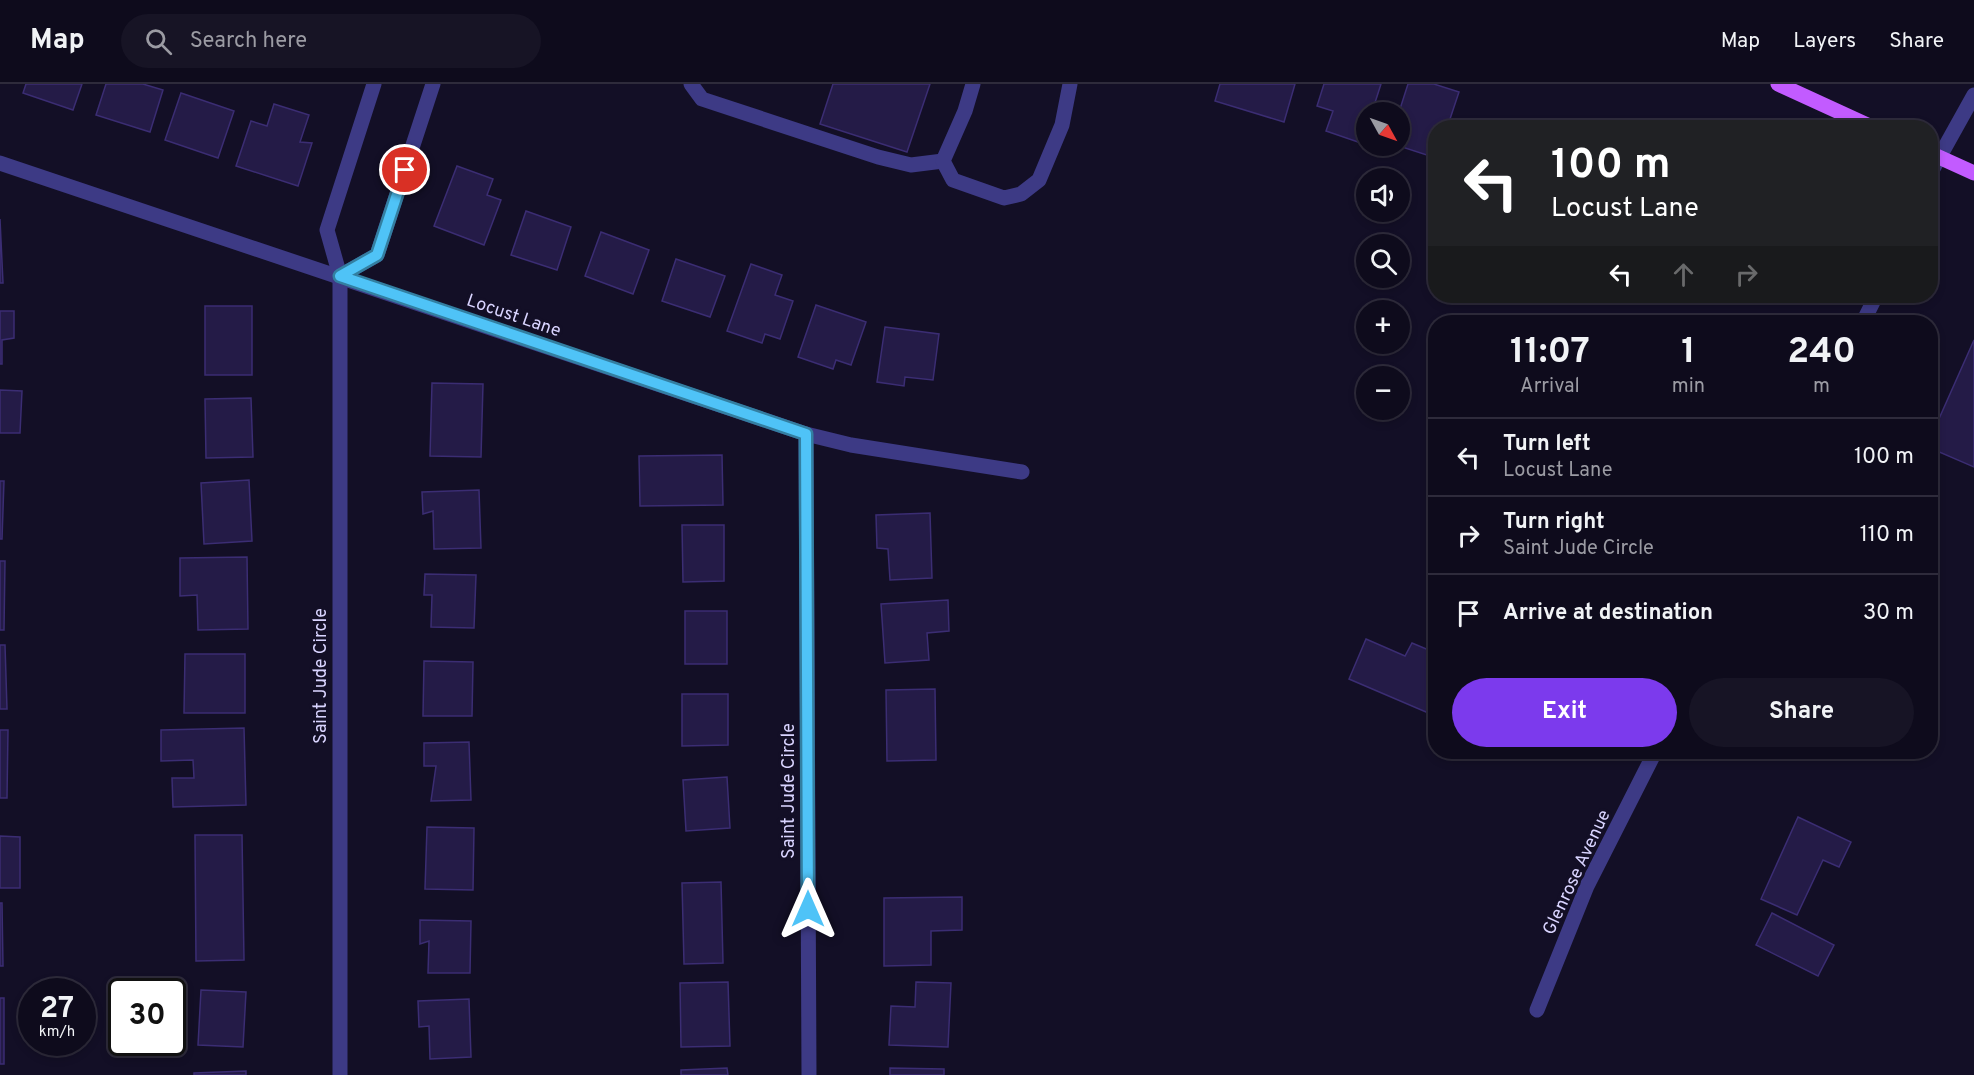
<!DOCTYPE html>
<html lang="en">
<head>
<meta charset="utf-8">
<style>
  :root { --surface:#0e0b1c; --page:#171425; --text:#f1f3f6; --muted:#9b9ba3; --line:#2e2b3b; --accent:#7c3aed }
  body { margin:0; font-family:Overpass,sans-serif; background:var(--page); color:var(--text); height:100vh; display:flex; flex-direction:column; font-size:22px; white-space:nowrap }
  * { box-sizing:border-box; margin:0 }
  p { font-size:20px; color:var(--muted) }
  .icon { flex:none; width:33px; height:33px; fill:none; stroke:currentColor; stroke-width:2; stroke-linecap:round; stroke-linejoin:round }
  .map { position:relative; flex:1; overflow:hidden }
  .panel { position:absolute; left:1428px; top:231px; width:510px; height:444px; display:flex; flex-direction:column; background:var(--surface); border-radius:24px; box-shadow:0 3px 9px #0003,0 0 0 2px var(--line) }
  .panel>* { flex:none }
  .banner { position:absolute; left:1428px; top:36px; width:510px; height:183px; border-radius:24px; box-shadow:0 3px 9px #0003,0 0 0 2px var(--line); background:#202124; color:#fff; overflow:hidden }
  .needle { width:39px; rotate:130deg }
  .tools { position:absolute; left:1356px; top:18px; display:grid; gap:12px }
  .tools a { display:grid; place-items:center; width:54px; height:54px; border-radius:50%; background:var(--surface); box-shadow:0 3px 9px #0003,0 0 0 2px var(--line); font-size:30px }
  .speed { position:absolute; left:18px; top:894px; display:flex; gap:12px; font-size:30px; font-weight:700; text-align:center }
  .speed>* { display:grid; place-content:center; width:78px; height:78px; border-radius:50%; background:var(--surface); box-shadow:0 3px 9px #0003,0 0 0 2px var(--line); line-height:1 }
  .speed small { font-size:15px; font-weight:400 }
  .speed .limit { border:3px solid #111; border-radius:9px; background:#fff; color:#111 }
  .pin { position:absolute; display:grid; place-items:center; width:51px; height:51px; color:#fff; margin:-26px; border:3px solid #fff; border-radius:50%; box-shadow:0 2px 6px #0007 }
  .me { position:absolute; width:66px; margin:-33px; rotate:0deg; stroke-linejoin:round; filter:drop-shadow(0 0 4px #0008) }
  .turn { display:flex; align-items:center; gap:21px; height:126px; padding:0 24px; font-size:27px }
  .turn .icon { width:78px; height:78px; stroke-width:2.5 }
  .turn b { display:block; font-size:42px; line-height:51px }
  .lanes { display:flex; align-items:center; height:57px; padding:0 24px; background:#0003; justify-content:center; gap:30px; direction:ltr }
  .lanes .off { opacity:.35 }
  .eta { display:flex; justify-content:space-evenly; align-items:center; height:102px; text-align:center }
  .eta b { font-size:36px; font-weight:700; line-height:42px }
  .primary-button { display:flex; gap:12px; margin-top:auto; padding:12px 24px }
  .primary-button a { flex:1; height:69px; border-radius:36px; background:var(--accent); color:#fff; font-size:24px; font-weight:700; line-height:69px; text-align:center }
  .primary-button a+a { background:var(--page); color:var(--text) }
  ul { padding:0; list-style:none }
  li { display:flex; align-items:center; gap:18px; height:78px; padding:0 24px; border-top:2px solid var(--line) }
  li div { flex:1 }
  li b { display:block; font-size:22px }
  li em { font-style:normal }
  header { display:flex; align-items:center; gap:36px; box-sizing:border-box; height:84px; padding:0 30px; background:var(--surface); border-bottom:2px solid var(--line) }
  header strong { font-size:28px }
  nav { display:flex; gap:33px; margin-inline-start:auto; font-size:21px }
  .search { width:420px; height:54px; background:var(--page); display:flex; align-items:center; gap:15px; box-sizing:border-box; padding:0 21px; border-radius:33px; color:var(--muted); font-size:22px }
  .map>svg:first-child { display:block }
</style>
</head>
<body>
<header>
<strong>Map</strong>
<div class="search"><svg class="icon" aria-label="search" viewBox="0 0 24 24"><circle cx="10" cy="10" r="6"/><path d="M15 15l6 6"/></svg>Search here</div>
<nav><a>Map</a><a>Layers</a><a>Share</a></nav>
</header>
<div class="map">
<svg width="1974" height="991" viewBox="0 0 1974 991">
  <rect width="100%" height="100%" fill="#130f26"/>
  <g fill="#241b47" stroke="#3b2d73" stroke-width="1.5">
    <polygon points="26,0 82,0 73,26 23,9"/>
    <polygon points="106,0 143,0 163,6 150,48 96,31"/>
    <polygon points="833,0 930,0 907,68 820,40"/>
    <polygon points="1220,0 1295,0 1284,38 1215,17"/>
    <polygon points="1324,0 1381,0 1372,28 1366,28 1366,44 1361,59 1326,47 1333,27 1317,22"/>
    <polygon points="1408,0 1434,0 1459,8 1447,44 1436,44 1436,74 1399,62 1399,28"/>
    <polygon points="181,9 234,27 218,74 165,56"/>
    <polygon points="274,20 309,31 300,58 312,59 298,102 236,82 251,37 267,42"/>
    <polygon points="457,82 493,95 487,111 501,116 484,161 434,142"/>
    <polygon points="526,127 571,143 557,186 511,171"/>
    <polygon points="0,135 3,199 0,199"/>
    <polygon points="601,148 649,166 633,210 585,192"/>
    <polygon points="676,175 725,192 710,233 662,217"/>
    <polygon points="751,180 782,191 775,211 793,217 780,255 765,250 762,259 727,247"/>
    <polygon points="816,221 866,238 851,281 836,276 833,285 798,273"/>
    <rect x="205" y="222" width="47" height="69"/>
    <polygon points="0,227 14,227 14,254 2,256 2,280 0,280"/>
    <polygon points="885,243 939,250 933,296 905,293 904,302 877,298"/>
    <polygon points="1974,256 1974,383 1930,364 1930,355"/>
    <polygon points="432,299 483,300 481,373 430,372"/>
    <polygon points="0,306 22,307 20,349 0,349"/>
    <polygon points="251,314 253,373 206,374 205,315"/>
    <polygon points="722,371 723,421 640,422 639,372"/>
    <polygon points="249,396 252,457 204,460 201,399"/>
    <polygon points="0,397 4,397 2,455 0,455"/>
    <polygon points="479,406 481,464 434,465 433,427 423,430 422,408"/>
    <polygon points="930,429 932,494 890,496 888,465 877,464 876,431"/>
    <polygon points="682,441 724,441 724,497 683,498"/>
    <polygon points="247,473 248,545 198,546 197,511 180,512 180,474"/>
    <polygon points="0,477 5,477 4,546 0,546"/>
    <polygon points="425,490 476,491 474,544 431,543 432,511 424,511"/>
    <polygon points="948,516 949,547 927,549 929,576 885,579 881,520"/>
    <rect x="685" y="527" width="42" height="53"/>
    <polygon points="1366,555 1405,572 1412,559 1436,569 1436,607 1426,628 1349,595"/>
    <polygon points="0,561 5,561 7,625 0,625"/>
    <polygon points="185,570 245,570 245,629 184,629"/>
    <polygon points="424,577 473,578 472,632 423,632"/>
    <polygon points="935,605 936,676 887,677 886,606"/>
    <polygon points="682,610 728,610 728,661 682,662"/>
    <polygon points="244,644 246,721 173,723 172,694 194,694 193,676 161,677 161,646"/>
    <polygon points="0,646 8,646 7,714 0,714"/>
    <polygon points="469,658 471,716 431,717 436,682 424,682 424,659"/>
    <polygon points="727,693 730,744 686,747 683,696"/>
    <polygon points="1798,733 1851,758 1839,783 1823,776 1797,831 1761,815"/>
    <polygon points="427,743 474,744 473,806 425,805"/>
    <polygon points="195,751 242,751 244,876 196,877"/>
    <polygon points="0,752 20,753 20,804 0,804"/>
    <polygon points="721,798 723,879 684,880 682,799"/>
    <polygon points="962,813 962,846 931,847 931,881 884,882 884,814"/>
    <polygon points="0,819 2,819 3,882 0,882"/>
    <polygon points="1772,829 1834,861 1818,892 1756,861"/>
    <polygon points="420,836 471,837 470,889 428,889 429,857 420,860"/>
    <polygon points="728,898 730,962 681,963 680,899"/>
    <polygon points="916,898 951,899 948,963 889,961 891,922 915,923"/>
    <polygon points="201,906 246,908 243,963 198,961"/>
    <rect x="0" y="914" width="4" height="66"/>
    <polygon points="469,915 471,973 430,975 429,942 419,943 418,917"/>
    <polygon points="727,984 728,991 681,991 681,986"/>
    <polygon points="890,984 944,985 944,991 890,991"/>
    <polygon points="246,987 246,991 194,991 194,989"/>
  </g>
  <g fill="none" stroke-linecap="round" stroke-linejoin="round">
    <g stroke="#3d3a85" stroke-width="15">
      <polyline points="691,0 702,15 878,73 911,81 943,77"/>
      <polyline points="973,0 965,27 943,77 953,96 1004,114 1021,110 1039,96 1062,41 1070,0"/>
      <polyline points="0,79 806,350 851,361 1022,388"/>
      <polyline points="1930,90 1974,11"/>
      <polyline points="340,192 377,171 433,0"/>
      <polyline points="1863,238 1876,212"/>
      <polyline points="806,350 809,991"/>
      <polyline points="1537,926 1587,802 1655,668"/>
      <polyline points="340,991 340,192 327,146 374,0"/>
    </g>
    <g stroke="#c25bff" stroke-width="15">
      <polyline points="1778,0 1874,44"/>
      <polyline points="1930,69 1974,89"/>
    </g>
  </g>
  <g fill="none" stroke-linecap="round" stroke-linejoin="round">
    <defs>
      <polyline id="route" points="405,86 377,171 340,192 806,350 808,825"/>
    </defs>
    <use href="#route" stroke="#337fa1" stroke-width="15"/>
    <use href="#route" stroke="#4fc3f7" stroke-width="10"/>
  </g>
  <g text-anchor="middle" stroke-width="6" stroke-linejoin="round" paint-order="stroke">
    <g font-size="18" fill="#d9d4ff" stroke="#130f26">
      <text transform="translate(514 231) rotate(19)" y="6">Locust Lane</text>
      <text transform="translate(320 592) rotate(-90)" y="6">Saint Jude Circle</text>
      <text transform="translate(788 707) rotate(-90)" y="6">Saint Jude Circle</text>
      <text transform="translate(1576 788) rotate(-65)" y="6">Glenrose Avenue</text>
    </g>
  </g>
</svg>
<div class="tools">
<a><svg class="needle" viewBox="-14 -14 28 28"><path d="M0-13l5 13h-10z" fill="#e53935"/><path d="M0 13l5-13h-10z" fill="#9b9ba3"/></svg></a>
<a><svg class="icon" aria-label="sound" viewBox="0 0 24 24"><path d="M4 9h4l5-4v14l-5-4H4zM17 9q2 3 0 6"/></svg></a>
<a><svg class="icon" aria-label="search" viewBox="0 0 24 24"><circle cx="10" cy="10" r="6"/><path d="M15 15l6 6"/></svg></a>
<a>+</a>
<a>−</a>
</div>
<div class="speed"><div>27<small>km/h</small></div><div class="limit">30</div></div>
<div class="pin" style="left:405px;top:86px;background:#d93025"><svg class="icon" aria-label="arrive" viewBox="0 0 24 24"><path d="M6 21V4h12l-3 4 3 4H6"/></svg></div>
<svg class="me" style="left:808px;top:825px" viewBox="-20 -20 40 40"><path d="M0-17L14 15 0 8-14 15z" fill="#4fc3f7" stroke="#fff" stroke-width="4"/></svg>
<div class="banner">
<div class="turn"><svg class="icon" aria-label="left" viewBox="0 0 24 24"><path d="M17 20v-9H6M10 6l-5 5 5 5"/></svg><div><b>100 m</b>Locust Lane</div></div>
<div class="lanes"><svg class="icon" aria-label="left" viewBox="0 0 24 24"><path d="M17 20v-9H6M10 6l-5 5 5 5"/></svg><svg class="icon off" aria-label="ahead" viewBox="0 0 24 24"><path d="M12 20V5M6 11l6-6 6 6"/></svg><svg class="icon off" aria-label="right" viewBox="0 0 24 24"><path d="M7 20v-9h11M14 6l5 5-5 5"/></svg></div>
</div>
<section class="panel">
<div class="eta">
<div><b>11:07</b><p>Arrival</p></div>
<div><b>1</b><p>min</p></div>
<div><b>240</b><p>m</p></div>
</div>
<ul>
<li><svg class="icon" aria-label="left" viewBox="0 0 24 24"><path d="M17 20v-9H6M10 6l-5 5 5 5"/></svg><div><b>Turn left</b><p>Locust Lane</p></div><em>100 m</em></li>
<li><svg class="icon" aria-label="right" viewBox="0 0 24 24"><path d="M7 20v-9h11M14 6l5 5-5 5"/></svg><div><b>Turn right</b><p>Saint Jude Circle</p></div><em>110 m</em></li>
<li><svg class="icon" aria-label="arrive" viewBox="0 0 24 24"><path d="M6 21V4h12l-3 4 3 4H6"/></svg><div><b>Arrive at destination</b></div><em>30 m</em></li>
</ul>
<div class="primary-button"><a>Exit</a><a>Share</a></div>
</section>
</div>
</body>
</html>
